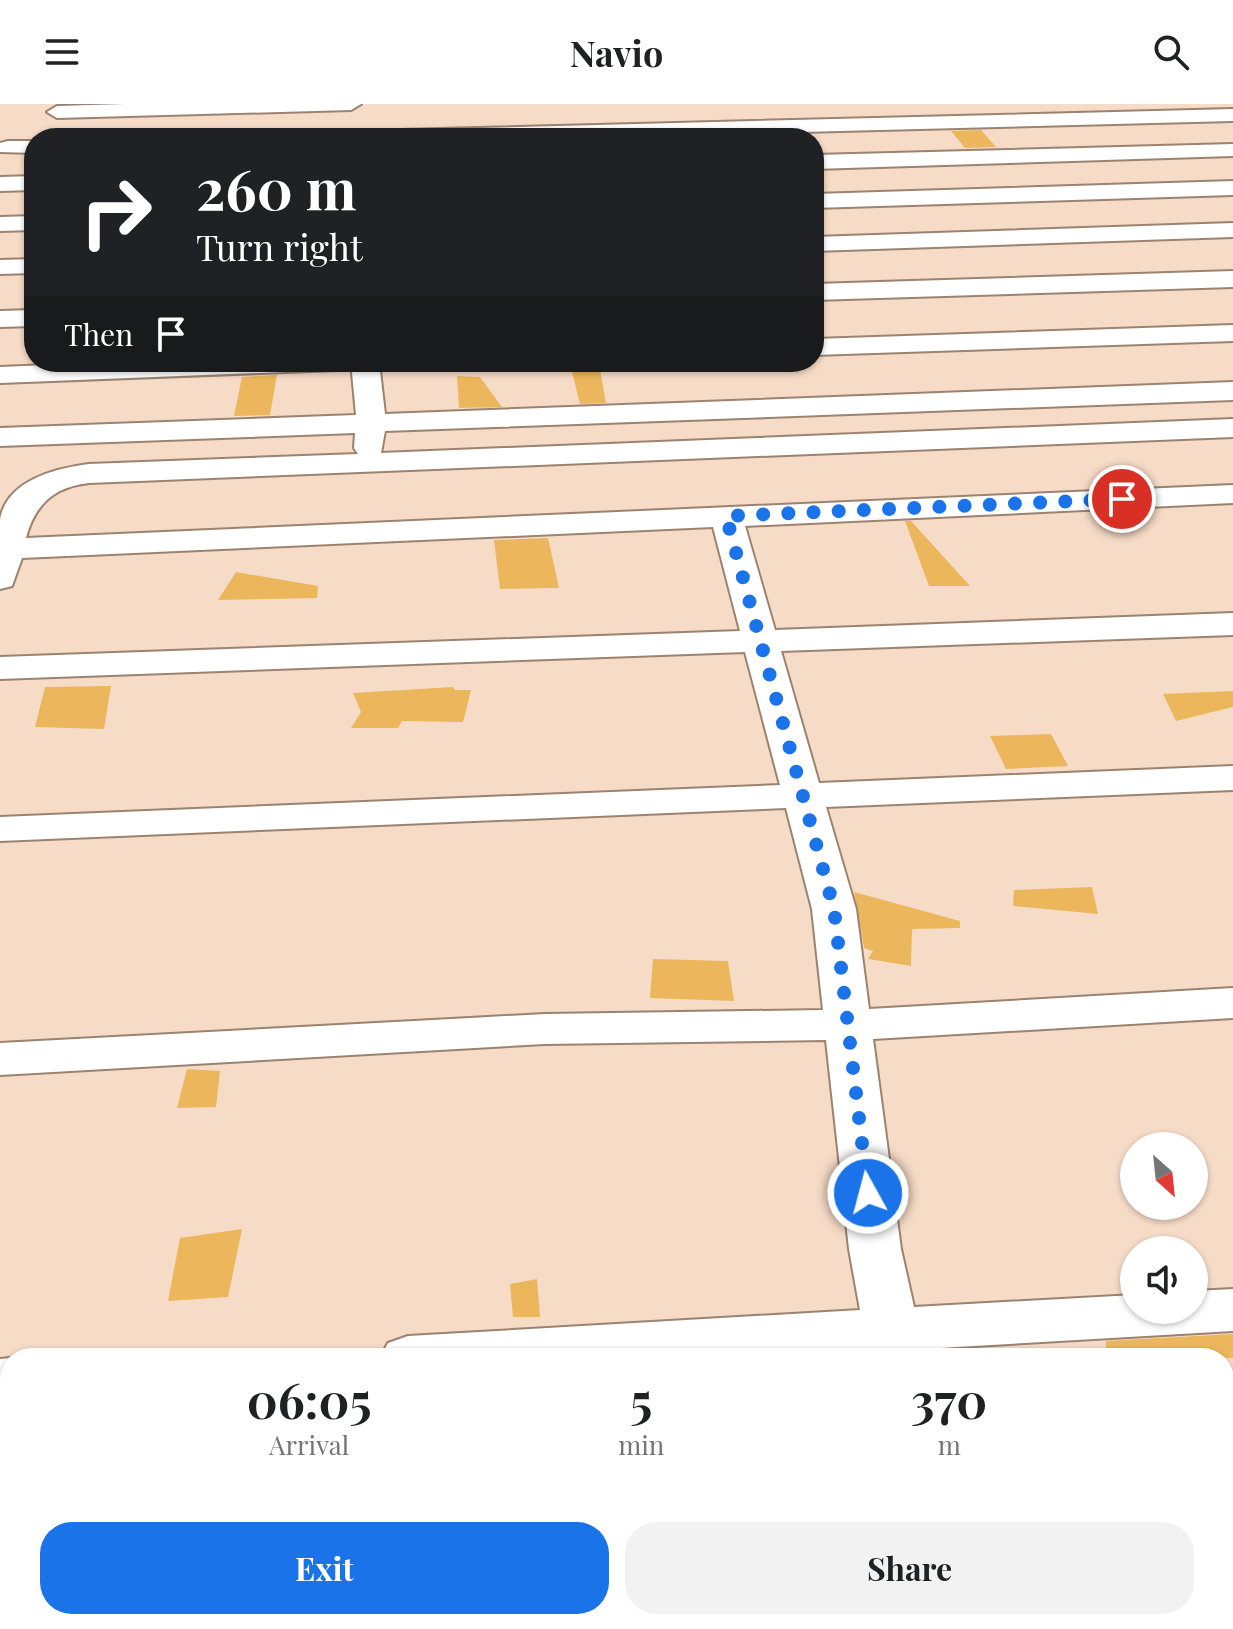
<!DOCTYPE html>
<html lang="en">
<head>
<meta charset="utf-8">
<style>
  :root { --surface:#fff; --page:#f2f2f2; --text:#202124; --muted:#757577; --accent:#1a73e8 }
  body { margin:0; font-family:"Playfair Display",serif; background:var(--page); color:var(--text); height:100vh; display:flex; flex-direction:column; font-size:30px; white-space:nowrap }
  * { box-sizing:border-box; margin:0 }
  p { font-size:26px; color:var(--muted) }
  .icon { flex:none; width:44px; height:44px; fill:none; stroke:currentColor; stroke-width:2; stroke-linecap:round; stroke-linejoin:round }
  .map { position:relative; flex:1; overflow:hidden }
  .drawer { position:absolute; left:0px; top:1244px; width:1234px; height:282px; display:flex; flex-direction:column; background:var(--surface); border-radius:32px 32px 0 0; box-shadow:0 2px 6px #0004 }
  .drawer>* { flex:none }
  .top-card { position:absolute; left:24px; top:24px; width:800px; height:244px; border-radius:32px; box-shadow:0 2px 6px #0004; background:#202124; color:#fff; overflow:hidden }
  .needle { width:52px; rotate:153deg }
  .controls { position:absolute; left:1120px; top:1028px; display:grid; gap:16px }
  .controls a { display:grid; place-items:center; width:88px; height:88px; border-radius:50%; background:var(--surface); box-shadow:0 2px 6px #0004; font-size:40px }
  .pin { position:absolute; display:grid; place-items:center; width:68px; height:68px; color:#fff; margin:-34px; border:4px solid #fff; border-radius:50%; box-shadow:0 2px 8px #0007 }
  .me { position:absolute; width:88px; margin:-44px; rotate:353deg; stroke-linejoin:round; filter:drop-shadow(0 0 6px #0008) }
  .turn { display:flex; align-items:center; gap:28px; height:168px; padding:0 40px; font-size:36px }
  .turn .icon { width:104px; height:104px; stroke-width:2.5 }
  .turn b { display:block; font-size:56px; line-height:68px }
  .then { display:flex; align-items:center; height:76px; padding:0 40px; background:#0003; gap:16px; font-size:30px }
  .eta { display:flex; justify-content:space-evenly; align-items:center; height:136px; text-align:center }
  .eta b { font-size:48px; font-weight:700; line-height:56px }
  .action { display:flex; gap:16px; margin-top:auto; padding:16px 40px }
  .action a { flex:1; height:92px; border-radius:32px; background:var(--accent); color:#fff; font-size:32px; font-weight:700; line-height:92px; text-align:center }
  .action a+a { background:var(--page); color:var(--text) }
  header { display:flex; justify-content:space-between; align-items:center; height:104px; padding:0 40px; background:var(--surface); font-size:36px; font-weight:700 }
  .map>svg:first-child { display:block }
</style>
</head>
<body>
<header><svg class="icon" aria-label="menu" viewBox="0 0 24 24"><path d="M4 6h16M4 12h16M4 18h16"/></svg>Navio<svg class="icon" aria-label="search" viewBox="0 0 24 24"><circle cx="10" cy="10" r="6"/><path d="M15 15l6 6"/></svg></header>
<div class="map">
<svg width="1233" height="1525" viewBox="0 0 1233 1525">
  <rect width="100%" height="100%" fill="#f6dbc7"/>
  <g fill="#ecb75c">
    <polygon points="981,26 996,43 965,44 951,27"/>
    <polygon points="600,266 606,299 580,300 572,268"/>
    <polygon points="277,271 270,311 234,312 242,273"/>
    <polygon points="457,272 480,273 502,303 459,304"/>
    <polygon points="905,417 911,417 970,482 929,482"/>
    <polygon points="548,434 559,484 500,485 494,436"/>
    <polygon points="236,468 318,482 317,494 218,496"/>
    <polygon points="111,582 104,625 35,623 45,583"/>
    <polygon points="453,583 455,586 471,586 463,618 402,617 398,624 351,624 361,608 353,589"/>
    <polygon points="1233,587 1233,603 1176,617 1163,590"/>
    <polygon points="1051,630 1068,662 1006,665 990,632"/>
    <polygon points="1092,783 1098,810 1013,802 1014,786"/>
    <polygon points="854,788 960,817 960,824 912,825 911,862 868,855 873,847 864,844"/>
    <polygon points="653,855 728,857 734,897 650,894"/>
    <polygon points="187,965 220,967 216,1003 177,1004"/>
    <polygon points="242,1125 228,1193 168,1197 180,1134"/>
    <polygon points="537,1175 540,1213 513,1213 510,1180"/>
    <polygon points="1233,1230 1233,1254 1106,1254 1106,1237"/>
  </g>
  <g fill="none" stroke-linecap="round" stroke-linejoin="round">
    <defs>
      <g id="minor">
        <polygon points="125,0 361,0 351,6 57,14 47,8 57,2"/>
        <polygon points="1233,5 1233,17 571,34 309,34 320,28"/>
        <polygon points="8,37 34,37 34,49 0,48 0,39"/>
        <polygon points="1233,40 1233,52 814,65 814,51"/>
        <polygon points="34,72 34,86 0,87 0,73"/>
        <polygon points="1233,77 1233,91 814,104 814,90"/>
        <polygon points="34,112 34,126 0,127 0,113"/>
        <polygon points="1233,119 1233,133 814,147 814,133"/>
        <polygon points="34,155 34,169 0,170 0,156"/>
        <polygon points="1233,167 1233,183 814,196 814,180"/>
        <polygon points="34,206 34,222 0,223 0,207"/>
        <polygon points="1233,221 1233,237 814,251 814,235"/>
        <polygon points="120,258 351,258 347,264 337,266 0,279 0,263"/>
        <path d="M351 258H379L385 310 1233 278V296L385 327 381 349 1233 315V333L89 379C54 383 35 400 26 434L1233 381V399L745 422 775 526 1233 509V531L781 547 819 679 1233 662V686L826 703 856 805 869 905 1233 884V914L873 935 901 1145 914 1203 1134 1191V1206H1194V1187L1233 1185V1227L923 1245 925 1254H869L868 1249 777 1254H380L388 1239 408 1232 860 1206 849 1145 826 936 545 940 0 971V939L545 910 823 906 812 805 786 704 0 737V713L780 681 745 548 0 575V553L740 527 713 423 22 454 12 482 0 485C0 463 0 438 0 416 6 376 57 364 89 360L358 350 354 344 355 329 0 342V324L356 311Z"/>
        <polygon points="10,1254 10,1298 0,1299 0,1255"/>
        <polygon points="921,1516 985,1516 987,1525 923,1525"/>
      </g>
    </defs>
    <use href="#minor" stroke="#9b8370" stroke-width="4"/>
    <use href="#minor" fill="#fff" fill-rule="evenodd"/>
  </g>
  <g fill="none" stroke-linecap="round" stroke-linejoin="round">
    <polyline stroke="#1a73e8" stroke-width="14" stroke-dasharray="0 25.2" points="868,1089 834,805 726,412 1122,395"/>
  </g>
</svg>
<div class="controls">
<a><svg class="needle" viewBox="-14 -14 28 28"><path d="M0-13l5 13h-10z" fill="#e53935"/><path d="M0 13l5-13h-10z" fill="#757577"/></svg></a>
<a><svg class="icon" aria-label="sound" viewBox="0 0 24 24"><path d="M4 9h4l5-4v14l-5-4H4zM17 9q2 3 0 6"/></svg></a>
</div>
<div class="pin" style="left:1122px;top:395px;background:#d93025"><svg class="icon" aria-label="arrive" viewBox="0 0 24 24"><path d="M6 21V4h12l-3 4 3 4H6"/></svg></div>
<svg class="me" style="left:868px;top:1089px" viewBox="-20 -20 40 40"><circle r="17" fill="#1a73e8" stroke="#fff" stroke-width="3"/><path d="M0-11L8 9 0 5-8 9z" fill="#fff"/></svg>
<div class="top-card">
<div class="turn"><svg class="icon" aria-label="right" viewBox="0 0 24 24"><path d="M7 20v-9h11M14 6l5 5-5 5"/></svg><div><b>260 m</b>Turn right</div></div>
<div class="then">Then<svg class="icon" aria-label="arrive" viewBox="0 0 24 24"><path d="M6 21V4h12l-3 4 3 4H6"/></svg></div>
</div>
<section class="drawer">
<div class="eta">
<div><b>06:05</b><p>Arrival</p></div>
<div><b>5</b><p>min</p></div>
<div><b>370</b><p>m</p></div>
</div>
<div class="action"><a>Exit</a><a>Share</a></div>
</section>
</div>
</body>
</html>
